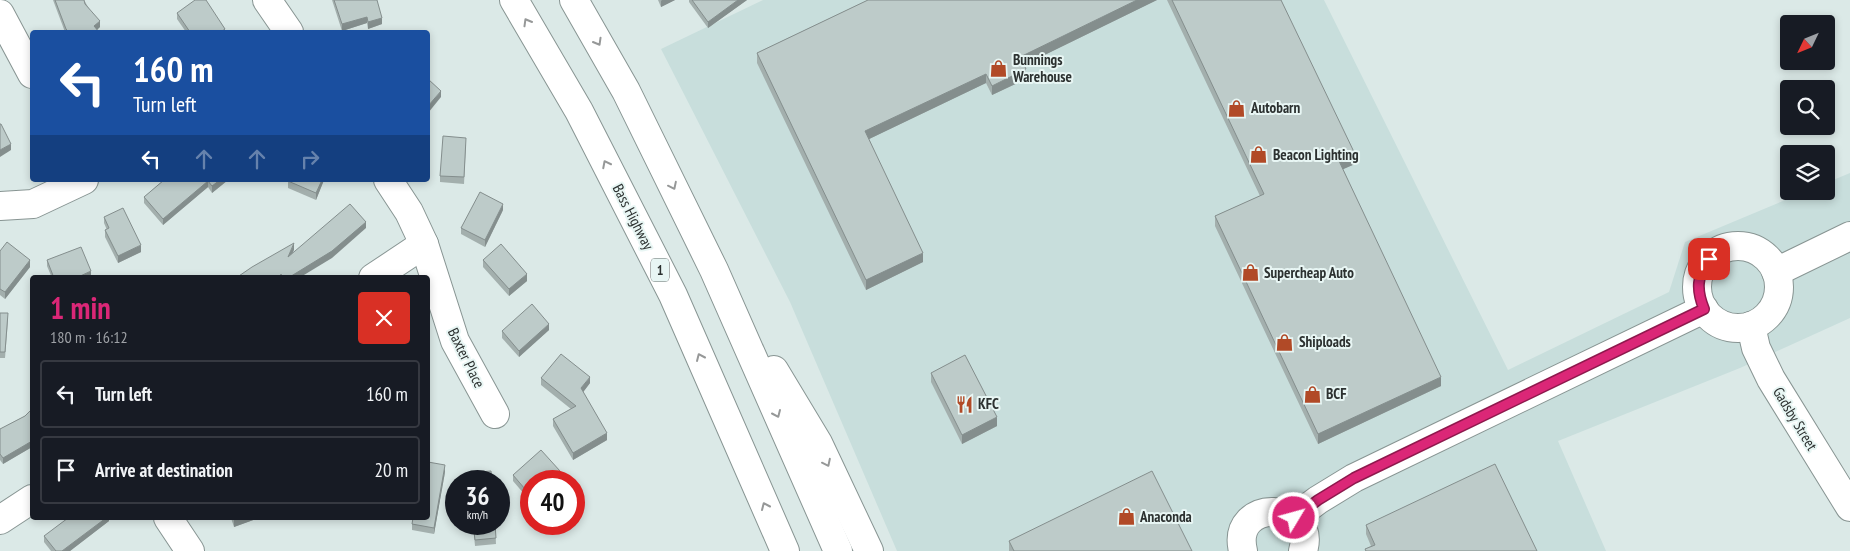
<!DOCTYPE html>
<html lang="en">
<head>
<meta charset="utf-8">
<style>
  :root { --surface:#171b24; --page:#20242c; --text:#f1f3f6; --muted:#9ea1a6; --line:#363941; --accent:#db2777 }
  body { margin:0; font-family:"PT Sans Narrow",sans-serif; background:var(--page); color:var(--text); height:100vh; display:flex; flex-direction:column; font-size:19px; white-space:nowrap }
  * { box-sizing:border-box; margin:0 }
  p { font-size:16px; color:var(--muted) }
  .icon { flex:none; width:28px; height:28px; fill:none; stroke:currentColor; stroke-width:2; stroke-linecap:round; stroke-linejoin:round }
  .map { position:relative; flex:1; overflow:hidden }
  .side { position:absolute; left:30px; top:275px; width:400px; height:245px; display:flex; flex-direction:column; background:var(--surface); border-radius:5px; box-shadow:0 2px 8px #0003 }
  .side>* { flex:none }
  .top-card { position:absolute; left:30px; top:30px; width:400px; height:152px; border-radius:5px; box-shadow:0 2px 8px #0003; background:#1a4fa0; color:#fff; overflow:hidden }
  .needle { width:32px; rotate:227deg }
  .tools { position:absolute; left:1780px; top:15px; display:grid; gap:10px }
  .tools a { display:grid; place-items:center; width:55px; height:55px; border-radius:5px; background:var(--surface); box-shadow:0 2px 8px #0003; font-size:25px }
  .speed { position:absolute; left:445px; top:470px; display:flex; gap:10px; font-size:25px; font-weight:700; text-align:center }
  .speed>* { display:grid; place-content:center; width:65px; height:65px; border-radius:50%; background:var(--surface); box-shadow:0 2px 8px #0003; line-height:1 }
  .speed small { font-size:12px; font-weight:400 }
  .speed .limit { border:8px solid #d22; background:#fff; color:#111 }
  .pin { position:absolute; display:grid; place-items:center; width:42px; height:42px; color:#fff; margin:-21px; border-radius:10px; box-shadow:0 2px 8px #0006 }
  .me { position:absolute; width:55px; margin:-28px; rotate:53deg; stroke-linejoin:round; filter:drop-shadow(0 0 4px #0008) }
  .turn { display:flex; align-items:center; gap:18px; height:105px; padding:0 20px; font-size:22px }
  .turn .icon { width:65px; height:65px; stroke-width:2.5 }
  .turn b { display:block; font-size:35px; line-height:42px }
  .lanes { display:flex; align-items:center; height:48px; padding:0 20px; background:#0003; justify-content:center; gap:25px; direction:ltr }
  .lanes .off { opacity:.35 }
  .round { display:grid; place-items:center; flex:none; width:52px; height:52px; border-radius:5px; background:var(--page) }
  .overview { display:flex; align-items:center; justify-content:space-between; height:85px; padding:0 20px }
  h1 { font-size:30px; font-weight:800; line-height:38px; color:var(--accent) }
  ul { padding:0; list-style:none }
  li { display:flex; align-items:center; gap:15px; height:68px; margin:0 10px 8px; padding:0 10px; border:2px solid var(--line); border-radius:5px }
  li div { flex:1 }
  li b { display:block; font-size:19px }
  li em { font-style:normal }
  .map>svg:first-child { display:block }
</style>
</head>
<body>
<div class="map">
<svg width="1850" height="551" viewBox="0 0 1850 551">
  <rect width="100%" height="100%" fill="#dbe9e7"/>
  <polygon fill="#c8dedc" points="763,0 1324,0 1508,370 1669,292 1685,242 1807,191 1826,191 1826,183 1850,173 1850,318 1740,368 1558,441 1606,551 897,551 790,302 661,49"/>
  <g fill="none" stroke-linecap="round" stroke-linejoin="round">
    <defs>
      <g id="minor">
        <polyline points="267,0 289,32"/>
        <polyline points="0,14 32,74"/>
        <polyline points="388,180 409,212 424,244 455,341 495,414"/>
        <polyline points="0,206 33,204 84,180"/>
        <circle cx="1738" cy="287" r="41"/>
        <polyline points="1776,272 1850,236"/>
        <polyline points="373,278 424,244"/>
        <polyline points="1751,326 1756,348 1771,379 1850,507"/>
        <polyline points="168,518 190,551"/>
        <polyline points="1294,518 1318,500 1354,478 1704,309"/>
        <polyline points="0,520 32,499"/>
        <path d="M1243 551C1230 497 1318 501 1303 551"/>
      </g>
      <g id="highway">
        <polyline points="514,0 579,111 673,295 785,551"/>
        <polyline points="574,0 626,91 714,270 838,551"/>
        <polyline points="774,370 818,443 869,551"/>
      </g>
    </defs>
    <use href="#minor" stroke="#889593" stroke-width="30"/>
    <use href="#highway" stroke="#889593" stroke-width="30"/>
    <use href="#minor" stroke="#fff" stroke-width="28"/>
    <use href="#highway" stroke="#fff" stroke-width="28"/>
  </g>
  <g fill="#a3afad">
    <polygon points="53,0 84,0 100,27 97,30 99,32 65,32"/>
    <polygon points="332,0 377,0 382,24 368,29 367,23 342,31"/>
    <polygon points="658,0 675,0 661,7"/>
    <polygon points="689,0 747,0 708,28 689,2"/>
    <polygon points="868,0 1157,0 1024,65 1026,79 992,95 986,83 869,139 923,262 866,290 757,63 757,53"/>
    <polygon points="1167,0 1281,0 1355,164 1343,169 1441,386 1318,444 1215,226 1215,216 1260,196"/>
    <polygon points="177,13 225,32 186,32 177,19"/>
    <polygon points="466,144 464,184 440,182 440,176"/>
    <polygon points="164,180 228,180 212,193 208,187 163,225 144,203 144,197"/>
    <polygon points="324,180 316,200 288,188 288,181"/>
    <polygon points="503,210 485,247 461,234 461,228"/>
    <polygon points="104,217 141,252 118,263 105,237 105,230 107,230 104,223"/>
    <polygon points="0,251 30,267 5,299 0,295"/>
    <polygon points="47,260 91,278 52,278 47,266"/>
    <polygon points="483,260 527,281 509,296 483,267"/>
    <polygon points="0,313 8,320 5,358 0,358"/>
    <polygon points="549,330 519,357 502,338 502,331"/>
    <polygon points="931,373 997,426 962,444 931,382"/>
    <polygon points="541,378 590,383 583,392 607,440 573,460 553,426 553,419 571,409 541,385"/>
    <polygon points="32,409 32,447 3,464 0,460 0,429 25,416"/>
    <polygon points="445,472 434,534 412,530 412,524"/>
    <polygon points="513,475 560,478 531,481 531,502 513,481"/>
    <polygon points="109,518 109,521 70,551 51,551 44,542 44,536"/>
    <polygon points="231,518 259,518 234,527"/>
    <polygon points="473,524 495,524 496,544 475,546"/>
    <polygon points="1366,525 1537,551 1365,551 1365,549 1371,546 1366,534"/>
    <polygon points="1009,541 1192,551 1009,551"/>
  </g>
  <g fill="#848e8d">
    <polygon points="662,0 675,0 661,7 661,1"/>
    <polygon points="738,0 747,0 708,28 708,22"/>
    <polygon points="1137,0 1157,0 1020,67 1020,57"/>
    <polygon points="367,17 367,23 342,31 342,24"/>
    <polygon points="382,18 382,24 368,29 368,22"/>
    <polygon points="100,21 100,27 94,32 94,26"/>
    <polygon points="1026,69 1026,79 992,95 992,86"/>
    <polygon points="986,74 986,83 865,141 865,131"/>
    <polygon points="441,91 441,97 428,113 428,106"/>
    <polygon points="11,144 11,150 0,157 0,150"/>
    <polygon points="1355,154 1355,164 1339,171 1339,161"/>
    <polygon points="220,180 228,180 212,193 212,186"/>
    <polygon points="322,180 324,180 316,200 316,193"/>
    <polygon points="208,181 208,187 163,225 163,219"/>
    <polygon points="503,204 503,210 485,247 485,240"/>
    <polygon points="366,222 366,228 332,258 299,278 288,278"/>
    <polygon points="294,243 294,250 288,264 288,257"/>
    <polygon points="141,245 141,252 118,263 118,256"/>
    <polygon points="923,253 923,262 866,290 866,280"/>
    <polygon points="30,260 30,267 5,299 5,292"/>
    <polygon points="91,271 91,278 76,278"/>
    <polygon points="527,274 527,281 509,296 509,289"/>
    <polygon points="549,324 549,330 519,357 519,351"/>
    <polygon points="590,377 590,383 581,395 581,388"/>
    <polygon points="1441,377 1441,386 1318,444 1318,434"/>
    <polygon points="997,417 997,426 962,444 962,435"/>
    <polygon points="607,433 607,440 573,460 573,453"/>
    <polygon points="32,441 32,447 3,464 3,458"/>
    <polygon points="445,465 445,472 434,534 434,528"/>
    <polygon points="560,471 560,478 556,481 549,481"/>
    <polygon points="106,518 109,518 109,521 70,551 62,551"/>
    <polygon points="242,518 259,518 234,527 234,520"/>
  </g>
  <g fill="#bdcbc9" stroke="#848e8d">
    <polygon points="55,0 84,0 85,4 100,21 94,26 99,32 69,32 66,29"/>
    <polygon points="195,0 206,0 225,29 221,32 190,32 177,13"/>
    <polygon points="334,0 377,0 382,18 368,22 367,17 342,24"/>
    <polygon points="692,0 738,0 708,22"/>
    <polygon points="868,0 1137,0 1020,57 1026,69 992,86 986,74 865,131 923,253 866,280 757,53"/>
    <polygon points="1172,0 1281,0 1355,154 1339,161 1441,377 1318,434 1215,216 1264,194"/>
    <polygon points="428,79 441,91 428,106"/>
    <polygon points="0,124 1,124 11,144 0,150"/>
    <polygon points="443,136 466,138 464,177 440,176"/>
    <polygon points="164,180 220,180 212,186 208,181 163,219 144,197"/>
    <polygon points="289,180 322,180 316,193 288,181"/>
    <polygon points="480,192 503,204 485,240 461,228"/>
    <polygon points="350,204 366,222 332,251 288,278 283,278 281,274 279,278 236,278 252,267 294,243 288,257"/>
    <polygon points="123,208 141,245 118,256 105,230 109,228 104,217"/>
    <polygon points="7,242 30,260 5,292 0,289 0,251"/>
    <polygon points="501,244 527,274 509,289 483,260"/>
    <polygon points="81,247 91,271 76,278 54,278 47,260"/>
    <polygon points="532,304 549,324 519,351 502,331"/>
    <polygon points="0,313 8,313 5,352 0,352"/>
    <polygon points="561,354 590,377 581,388 607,433 573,453 553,419 576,406 541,378"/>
    <polygon points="965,355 997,417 962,435 931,373"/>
    <polygon points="32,409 32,441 3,458 0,454 0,429 25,416"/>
    <polygon points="541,450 560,471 549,481 531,481 531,496 513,475"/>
    <polygon points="428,462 445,465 434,528 412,524 413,518 428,518"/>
    <polygon points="1495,464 1537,551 1366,551 1365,549 1375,545 1366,525"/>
    <polygon points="491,471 492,481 470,481 469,473"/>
    <polygon points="1152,471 1192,551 1014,551 1009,541"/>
    <polygon points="68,518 106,518 62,551 56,551 44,536"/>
    <polygon points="233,518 242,518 234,520"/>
    <polygon points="473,524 495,524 496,538 475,540"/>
  </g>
  <defs><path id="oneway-chevron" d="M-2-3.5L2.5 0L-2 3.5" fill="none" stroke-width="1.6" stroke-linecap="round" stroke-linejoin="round" transform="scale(1.25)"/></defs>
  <g stroke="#969898">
    <use href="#oneway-chevron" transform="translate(527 22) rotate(-120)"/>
    <use href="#oneway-chevron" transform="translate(598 42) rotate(60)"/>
    <use href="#oneway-chevron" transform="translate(606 164) rotate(-117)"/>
    <use href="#oneway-chevron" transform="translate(673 186) rotate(64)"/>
    <use href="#oneway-chevron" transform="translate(700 357) rotate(-114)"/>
    <use href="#oneway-chevron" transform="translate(777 414) rotate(66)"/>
    <use href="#oneway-chevron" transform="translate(827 463) rotate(64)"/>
    <use href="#oneway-chevron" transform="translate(765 506) rotate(-114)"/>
  </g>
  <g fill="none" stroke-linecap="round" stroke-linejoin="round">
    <defs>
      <path id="route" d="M1294 518 1318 500 1354 478 1704 309C1696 289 1697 276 1709 259"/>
    </defs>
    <use href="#route" stroke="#8e194d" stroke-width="12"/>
    <use href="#route" stroke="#db2777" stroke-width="9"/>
  </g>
  <defs>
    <symbol id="shop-bare" viewBox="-9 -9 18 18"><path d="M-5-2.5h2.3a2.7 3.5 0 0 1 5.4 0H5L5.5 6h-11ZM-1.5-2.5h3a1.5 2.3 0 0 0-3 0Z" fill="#b14a27" stroke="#e8f6f4" stroke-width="2.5" paint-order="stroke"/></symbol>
    <symbol id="restaurant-bare" viewBox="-9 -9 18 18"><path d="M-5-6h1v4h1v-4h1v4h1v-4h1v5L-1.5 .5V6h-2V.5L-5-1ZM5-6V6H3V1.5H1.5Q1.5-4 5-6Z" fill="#b14a27" stroke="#e8f6f4" stroke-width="2.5" paint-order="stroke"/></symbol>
  </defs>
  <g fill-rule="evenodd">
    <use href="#shop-bare" x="986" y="56" width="25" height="25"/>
    <use href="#shop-bare" x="1224" y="96" width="25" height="25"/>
    <use href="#shop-bare" x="1246" y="142" width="25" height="25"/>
    <use href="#shop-bare" x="1238" y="260" width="25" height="25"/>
    <use href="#shop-bare" x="1272" y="330" width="25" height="25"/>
    <use href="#shop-bare" x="1300" y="382" width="25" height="25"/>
    <use href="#restaurant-bare" x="952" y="392" width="25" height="25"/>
    <use href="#shop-bare" x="1114" y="504" width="25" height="25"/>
  </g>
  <g text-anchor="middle" stroke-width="4" stroke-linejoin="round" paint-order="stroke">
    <rect fill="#e8f6f4" stroke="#646c6b" stroke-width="1" x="651" y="258.5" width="18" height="23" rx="4"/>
    <g font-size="14" font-weight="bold" fill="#2c3130">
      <text x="660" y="275">1</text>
    </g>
    <g font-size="15" font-weight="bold" fill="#2c3130" stroke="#e8f6f4" text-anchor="start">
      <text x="1013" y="65">Bunnings<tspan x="1013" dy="17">Warehouse</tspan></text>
      <text x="1251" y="113">Autobarn</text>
      <text x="1273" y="160">Beacon Lighting</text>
      <text x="1264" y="278">Supercheap Auto</text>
      <text x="1299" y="347">Shiploads</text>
      <text x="1326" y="399">BCF</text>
      <text x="978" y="409">KFC</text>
      <text x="1140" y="522">Anaconda</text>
    </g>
    <g font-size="15" fill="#2c3130" stroke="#e8f6f4">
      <text transform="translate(633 217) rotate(63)" y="5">Bass Highway</text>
      <text transform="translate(466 358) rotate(64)" y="5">Baxter Place</text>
      <text transform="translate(1795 419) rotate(59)" y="5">Gadsby Street</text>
    </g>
  </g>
</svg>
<div class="tools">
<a><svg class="needle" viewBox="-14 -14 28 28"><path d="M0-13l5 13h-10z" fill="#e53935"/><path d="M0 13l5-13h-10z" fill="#9ea1a6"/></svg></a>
<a><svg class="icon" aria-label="search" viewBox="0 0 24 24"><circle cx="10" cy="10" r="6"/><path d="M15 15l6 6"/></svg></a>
<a><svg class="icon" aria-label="layers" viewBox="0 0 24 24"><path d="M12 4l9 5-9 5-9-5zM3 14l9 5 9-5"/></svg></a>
</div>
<div class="speed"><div>36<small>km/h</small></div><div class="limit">40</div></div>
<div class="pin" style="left:1709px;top:259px;background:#d93025"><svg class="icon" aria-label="arrive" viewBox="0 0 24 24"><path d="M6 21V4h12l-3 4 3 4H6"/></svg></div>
<svg class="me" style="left:1294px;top:518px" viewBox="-20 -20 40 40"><circle r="17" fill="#db2777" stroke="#fff" stroke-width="3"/><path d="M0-11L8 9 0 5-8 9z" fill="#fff"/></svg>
<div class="top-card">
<div class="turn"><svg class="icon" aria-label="left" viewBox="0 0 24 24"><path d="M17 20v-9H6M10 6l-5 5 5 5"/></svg><div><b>160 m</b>Turn left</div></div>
<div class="lanes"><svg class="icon" aria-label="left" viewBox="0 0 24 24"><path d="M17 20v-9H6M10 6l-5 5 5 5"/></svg><svg class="icon off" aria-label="ahead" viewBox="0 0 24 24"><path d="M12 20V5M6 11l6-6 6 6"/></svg><svg class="icon off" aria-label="ahead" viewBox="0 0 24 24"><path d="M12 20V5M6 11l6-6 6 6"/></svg><svg class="icon off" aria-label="right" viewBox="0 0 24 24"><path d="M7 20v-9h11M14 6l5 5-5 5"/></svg></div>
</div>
<section class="side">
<div class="overview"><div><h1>1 min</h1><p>180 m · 16:12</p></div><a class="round" style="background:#d93025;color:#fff"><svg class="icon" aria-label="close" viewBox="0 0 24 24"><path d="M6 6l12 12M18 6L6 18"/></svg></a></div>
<ul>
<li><svg class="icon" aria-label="left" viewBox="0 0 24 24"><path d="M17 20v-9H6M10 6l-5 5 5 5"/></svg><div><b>Turn left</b></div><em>160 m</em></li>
<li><svg class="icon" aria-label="arrive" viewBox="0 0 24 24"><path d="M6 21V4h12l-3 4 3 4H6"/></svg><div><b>Arrive at destination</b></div><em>20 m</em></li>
</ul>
</section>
</div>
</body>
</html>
